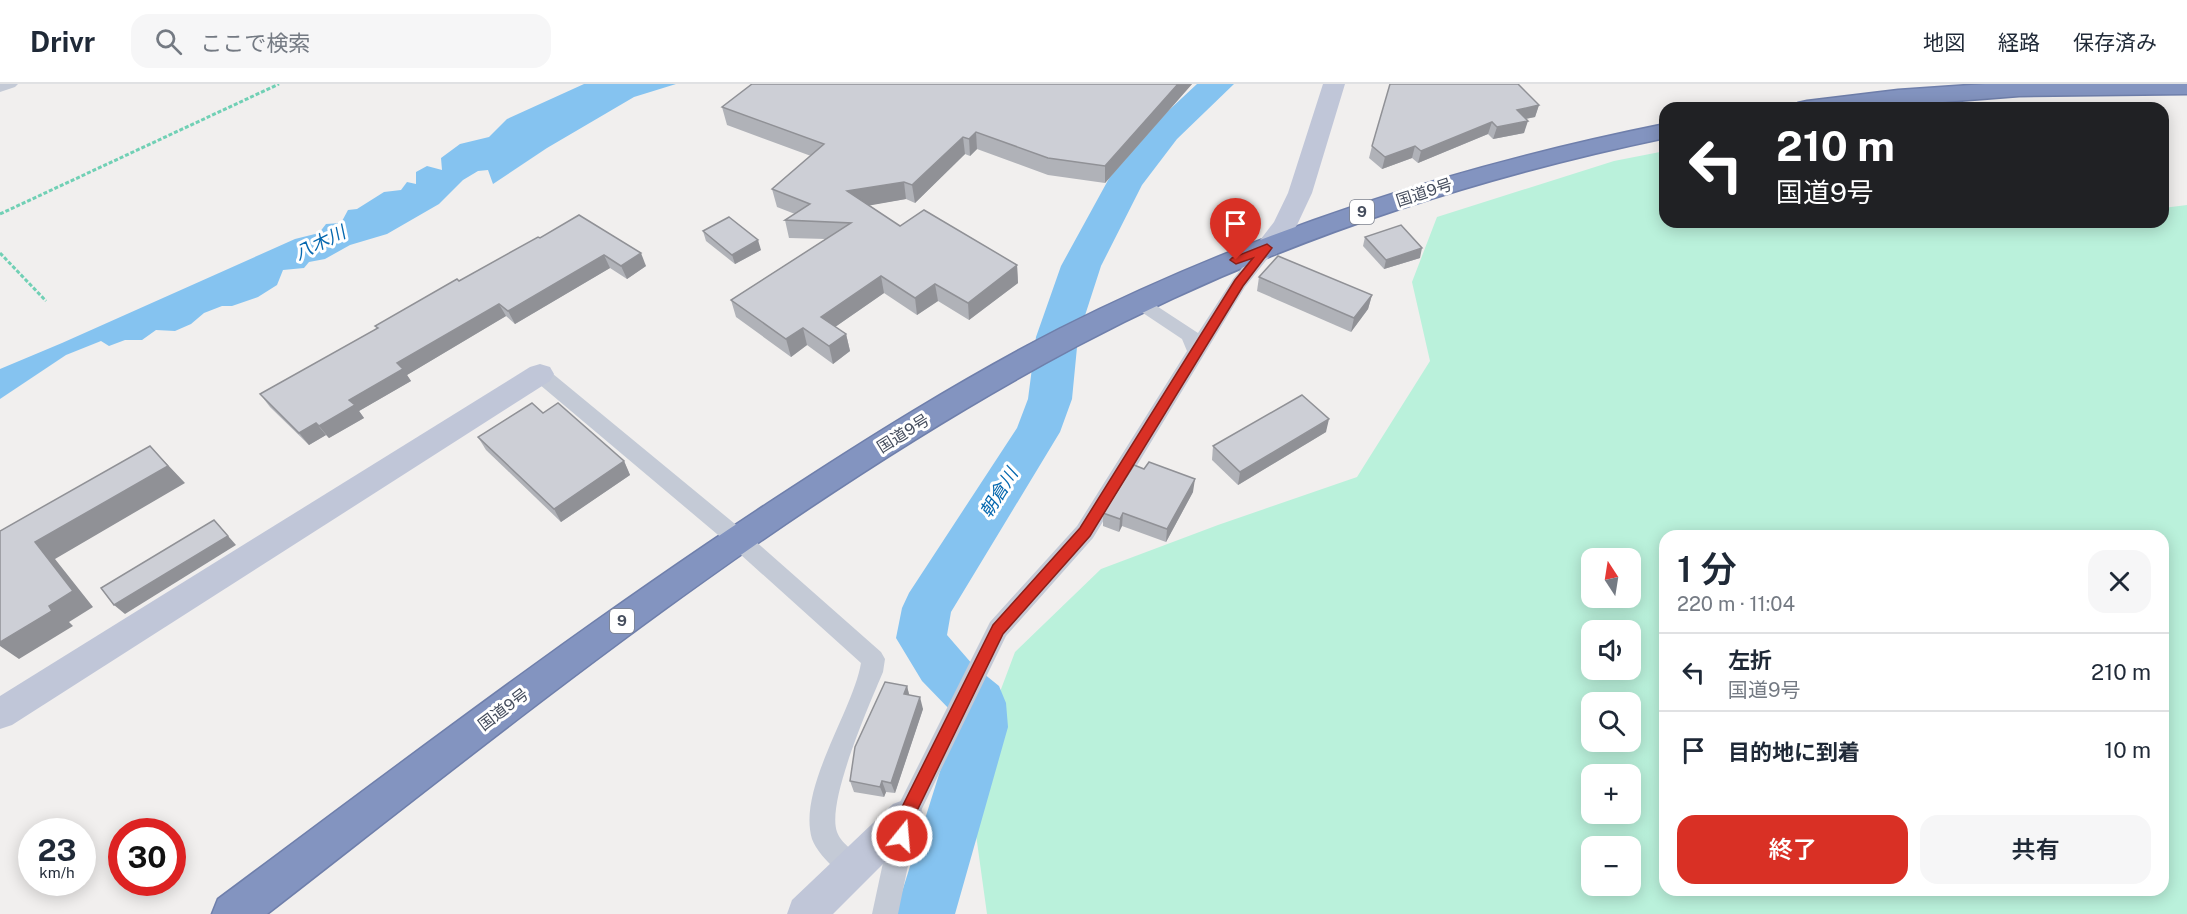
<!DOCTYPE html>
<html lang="ja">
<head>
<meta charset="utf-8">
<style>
  :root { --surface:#fff; --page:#f6f6f7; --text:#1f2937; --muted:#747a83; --line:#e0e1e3; --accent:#d93025 }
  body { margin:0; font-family:"Public Sans","Noto Sans JP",sans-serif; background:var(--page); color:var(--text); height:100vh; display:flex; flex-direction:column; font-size:22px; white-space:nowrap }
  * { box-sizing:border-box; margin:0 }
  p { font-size:20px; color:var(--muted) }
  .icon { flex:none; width:33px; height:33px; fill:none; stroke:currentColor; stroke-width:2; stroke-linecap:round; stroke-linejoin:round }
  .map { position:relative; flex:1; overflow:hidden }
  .details { position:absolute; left:1659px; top:446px; width:510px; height:366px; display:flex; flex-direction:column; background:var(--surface); border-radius:18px; box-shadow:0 3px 15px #0003 }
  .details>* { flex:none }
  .banner { position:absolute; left:1659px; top:18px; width:510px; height:126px; border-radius:18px; box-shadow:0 3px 15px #0003; background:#202124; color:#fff; overflow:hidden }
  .needle { width:39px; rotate:348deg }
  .buttons { position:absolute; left:1581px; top:464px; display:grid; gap:12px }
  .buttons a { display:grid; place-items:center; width:60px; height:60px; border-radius:12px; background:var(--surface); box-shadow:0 3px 15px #0003; font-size:30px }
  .speed { position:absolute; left:18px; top:734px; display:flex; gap:12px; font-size:30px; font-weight:700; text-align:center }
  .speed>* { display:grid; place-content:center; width:78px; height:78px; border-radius:50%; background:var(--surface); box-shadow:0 3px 15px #0003; line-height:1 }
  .speed small { font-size:15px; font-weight:400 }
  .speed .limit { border:9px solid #d22; background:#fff; color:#111 }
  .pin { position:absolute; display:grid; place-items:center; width:51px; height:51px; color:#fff; margin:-62px -26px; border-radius:50% 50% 50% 0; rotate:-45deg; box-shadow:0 0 6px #0007 }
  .pin .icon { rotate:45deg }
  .me { position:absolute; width:66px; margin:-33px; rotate:17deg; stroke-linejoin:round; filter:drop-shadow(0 0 4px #0008) }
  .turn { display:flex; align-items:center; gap:21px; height:126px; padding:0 18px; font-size:27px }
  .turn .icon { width:78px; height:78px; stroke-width:2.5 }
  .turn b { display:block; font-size:42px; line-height:51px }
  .round { display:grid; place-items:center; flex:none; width:63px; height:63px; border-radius:18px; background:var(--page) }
  .summary { display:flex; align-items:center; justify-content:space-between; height:102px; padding:0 18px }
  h1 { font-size:36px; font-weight:600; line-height:45px }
  .cta { display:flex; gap:12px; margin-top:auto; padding:12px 18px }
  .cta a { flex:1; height:69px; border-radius:18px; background:var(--accent); color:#fff; font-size:24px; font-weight:600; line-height:69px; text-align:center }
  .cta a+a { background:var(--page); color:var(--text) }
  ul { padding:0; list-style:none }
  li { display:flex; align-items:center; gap:18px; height:78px; padding:0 18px; border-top:2px solid var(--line) }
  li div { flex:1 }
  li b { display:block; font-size:22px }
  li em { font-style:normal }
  header { display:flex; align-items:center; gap:36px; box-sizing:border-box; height:84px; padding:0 30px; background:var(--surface); border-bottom:2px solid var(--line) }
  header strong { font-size:28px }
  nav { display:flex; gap:33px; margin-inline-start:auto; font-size:21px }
  .search { width:420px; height:54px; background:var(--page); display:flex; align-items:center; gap:15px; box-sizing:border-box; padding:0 21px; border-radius:18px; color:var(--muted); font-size:22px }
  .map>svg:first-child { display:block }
</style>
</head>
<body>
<header>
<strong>Drivr</strong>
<div class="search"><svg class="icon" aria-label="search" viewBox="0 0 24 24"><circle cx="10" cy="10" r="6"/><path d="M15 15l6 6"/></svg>ここで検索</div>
<nav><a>地図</a><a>経路</a><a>保存済み</a></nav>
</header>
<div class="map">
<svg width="2187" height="830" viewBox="0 0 2187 830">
  <rect width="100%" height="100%" fill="#f1efee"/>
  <path fill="#baf1db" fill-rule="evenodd" d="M1665 67V138H2163V124L2187 121V830H987L968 693 1015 568 1101 485 1218 441 1357 393 1430 277 1412 198 1437 133 1614 77ZM1665 452H2163V806H1665ZM1592 474H1630V513H1592ZM1592 546H1630V585H1592ZM1592 618H1630V657H1592ZM1592 690H1630V729H1592ZM1592 762H1630V801H1592Z"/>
  <polygon fill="#85c3f0" points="584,0 676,0 634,13 547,64 493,100 488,86 478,87 463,96 439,120 387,150 350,161 325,175 309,178 304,184 283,186 277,201 258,213 232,222 222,222 204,229 191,240 175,247 156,246 142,256 125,256 109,262 101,257 66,271 0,315 0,285 62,259 295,155 319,149 326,140 341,139 348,126 357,125 384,108 401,106 407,98 416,100 416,88 427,82 442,86 441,74 460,60 489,53 507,35"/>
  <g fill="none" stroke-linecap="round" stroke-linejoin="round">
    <polygon fill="#85c3f0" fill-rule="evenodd" points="1197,0 1234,0 1177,55 1142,101 1101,182 1078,253 1072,315 1060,348 951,528 947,551 973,581 999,602 1006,619 1008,643 955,830 895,830 954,643 954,630 922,597 896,554 902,524 909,509 1017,344 1028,315 1036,253 1061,182 1112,89 1153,41"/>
    <defs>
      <g id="highway">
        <polygon points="1985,0 2187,0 2187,10 2019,12 1867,24 1795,24 1798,19 1807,17 1898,6"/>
        <path d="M1665 40V54C1459 97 1264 163 1077 262 786 417 527 628 267 830H212L218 815C401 679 582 541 773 416 866 355 960 296 1059 245 1254 147 1452 83 1665 40Z"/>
      </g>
    </defs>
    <use href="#highway" stroke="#6f7fab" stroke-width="3"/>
    <g stroke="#71d0b5" stroke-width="3" stroke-dasharray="4 2" stroke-linecap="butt">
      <polyline points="0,130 279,0"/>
      <polyline points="0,169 46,217"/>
    </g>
    <g fill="#c4cad6" fill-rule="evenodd">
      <polygon points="0,0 18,0 15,3 0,8"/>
      <polygon points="1267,158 1273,160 1276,164 1245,203 1093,454 1006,552 918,733 898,830 872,830 893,732 990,538 1077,442 1187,267 1182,255 1134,223 1131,219 1134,215 1140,213 1146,215 1198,249 1233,195 1261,160"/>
      <path d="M540 283 547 285 746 449 881 568 885 575 883 588C870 619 826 718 837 748 842 762 860 769 866 784L862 793 853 797C844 793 838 788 831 781 823 773 816 765 812 755 797 705 853 627 861 579L730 461 533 295 530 290 533 285Z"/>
    </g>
    <g fill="#c0c6d8" fill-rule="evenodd">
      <polygon points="1323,0 1345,0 1312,109 1297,141 1276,170 1267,172 1258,170 1254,164 1274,138 1288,109"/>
      <polygon points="540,280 550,283 554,290 550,297 12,641 0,645 0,612 530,283"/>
      <polygon points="906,715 919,720 924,732 919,744 833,830 787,830 792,816 893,720"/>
    </g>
    <use href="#highway" fill="#8394c0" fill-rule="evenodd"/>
  </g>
  <g fill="#b0b2b8">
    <polygon points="752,0 1192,0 1105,99 1048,91 977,65 970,72 965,70 915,119 906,115 869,121 900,142 1017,181 1018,199 969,236 938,217 917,231 884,209 835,243 846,250 850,267 833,280 807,261 791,273 736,233 731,216 826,155 789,154 785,136 795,130 777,123 772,105 811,72 727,41 722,23"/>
    <polygon points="1539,21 1535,33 1526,35 1524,49 1493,55 1488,50 1418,79 1412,74 1382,85 1369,74 1372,62"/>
    <polygon points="703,147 761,166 735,180 706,157"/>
    <polygon points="1365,153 1420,174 1384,185 1363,162"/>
    <polygon points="540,154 646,182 627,195 610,184 515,240 506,232 407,291 411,297 359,327 364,334 329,354 326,351 309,361 270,323 260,310 377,245 375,242"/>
    <polygon points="1259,193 1372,211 1368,225 1351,248 1257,207"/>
    <polygon points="543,329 624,377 630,391 561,438 486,366 478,353"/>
    <polygon points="1326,348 1238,401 1212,376 1213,362"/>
    <polygon points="1193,408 1166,458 1122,442 1119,448 1103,442 1103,429"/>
    <polygon points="907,602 909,611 923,625 895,709 886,708 884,713 854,708 850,697"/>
  </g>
  <g fill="#909196">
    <polygon points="1178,0 1192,0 1105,99 1105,82"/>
    <polygon points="1539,21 1535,33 1513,37 1517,26"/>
    <polygon points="1528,37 1524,49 1493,55 1497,43"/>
    <polygon points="1492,38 1488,50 1418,79 1421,67"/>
    <polygon points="976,48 977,65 970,72 969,55"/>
    <polygon points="963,53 965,70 915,119 912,101"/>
    <polygon points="1415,62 1412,74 1382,85 1385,73"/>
    <polygon points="904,98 906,115 850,125 847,107"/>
    <polygon points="758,156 761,166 735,180 732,171"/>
    <polygon points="1422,164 1420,174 1384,185 1386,176"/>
    <polygon points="641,169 646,182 627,195 621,182"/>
    <polygon points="604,171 610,184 515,240 508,227"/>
    <polygon points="1017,181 1018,199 969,236 968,219"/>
    <polygon points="881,192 884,209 825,250 821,233"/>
    <polygon points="935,200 938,217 917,231 915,214"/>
    <polygon points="1372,211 1368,225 1351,248 1354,234"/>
    <polygon points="499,220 506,232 407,291 411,297 359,327 364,334 329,354 319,342 349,316 397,279"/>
    <polygon points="803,244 807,261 791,273 786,255"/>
    <polygon points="846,250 850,267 833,280 829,262"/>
    <polygon points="1329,335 1326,348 1238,401 1240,388"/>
    <polygon points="316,339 326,351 309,361 299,349"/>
    <polygon points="150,362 185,399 55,475 93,523 69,538 73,542 19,575 0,562 0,558 49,522 35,458"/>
    <polygon points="624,377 630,391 561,438 554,425"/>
    <polygon points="1195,395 1193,408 1166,458 1167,445"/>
    <polygon points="1123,429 1122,442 1119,448 1120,435"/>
    <polygon points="214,436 236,461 125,530 114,521"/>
    <polygon points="907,602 910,614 904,610"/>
    <polygon points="920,613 923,625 895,709 891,699"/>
    <polygon points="882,697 886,708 884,713 880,703"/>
  </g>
  <g fill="#cdcfd6" stroke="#909196" stroke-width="1.5">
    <polygon points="752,0 1178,0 1105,82 1048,74 976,48 969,55 963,53 912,101 904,98 847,107 900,142 924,126 1017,181 968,219 935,200 915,214 881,192 821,233 846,250 829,262 803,244 786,255 731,216 851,139 785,136 810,120 772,105 824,60 722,23"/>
    <polygon points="1390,0 1518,0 1539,21 1517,26 1528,37 1497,43 1492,38 1421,67 1415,62 1385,73 1372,62"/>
    <polygon points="579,131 641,169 621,182 604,171 508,227 499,220 397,279 403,285 349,316 355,321 319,342 316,339 299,349 260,310 378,244 375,242 457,195 459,197 538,153 540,154"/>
    <polygon points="729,133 758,156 732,171 703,147"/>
    <polygon points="1401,141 1422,164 1386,176 1365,153"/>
    <polygon points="1278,172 1372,211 1354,234 1259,193"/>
    <polygon points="1302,311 1329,335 1240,388 1213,362"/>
    <polygon points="532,319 543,329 558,319 624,377 554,425 478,353"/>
    <polygon points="150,362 168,382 35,458 73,507 49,522 52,527 0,558 0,447"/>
    <polygon points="1149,378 1195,395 1167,445 1123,429 1120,435 1103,429 1134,381 1144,385"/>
    <polygon points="214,436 228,452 114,521 101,504"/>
    <polygon points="885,598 907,602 904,610 920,613 891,699 882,697 880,703 850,697 855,663"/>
  </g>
  <polygon fill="#d93025" stroke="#8d1f18" stroke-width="1.5" points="1267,160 1272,164 1243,202 1090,452 1003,550 914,733 908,757 902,760 896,757 894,752 900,727 993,541 1080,444 1235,196 1253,174 1236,180 1230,176 1232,174"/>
  <g text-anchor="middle" stroke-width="6" stroke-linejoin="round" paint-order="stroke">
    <g fill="#fff" stroke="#7d828e" stroke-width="1.5">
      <rect x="1350" y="116" width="24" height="24" rx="4.5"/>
      <rect x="610" y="525" width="24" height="24" rx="4.5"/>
    </g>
    <g font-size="15" font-weight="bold" fill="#454d5d">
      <text x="1362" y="133">9</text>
      <text x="622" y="542">9</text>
    </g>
    <g font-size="16" fill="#454d5d" stroke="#fff">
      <text transform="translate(1424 108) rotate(-18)" y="6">国道9号</text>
      <text transform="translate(903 349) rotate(-32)" y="6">国道9号</text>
      <text transform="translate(503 625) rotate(-37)" y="6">国道9号</text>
    </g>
    <g font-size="18" font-style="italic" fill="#0668af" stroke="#fff">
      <text transform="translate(320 159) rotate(-26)" y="6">八木川</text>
      <text transform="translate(999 409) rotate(-58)" y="6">朝倉川</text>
    </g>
  </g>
</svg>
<div class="buttons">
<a><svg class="needle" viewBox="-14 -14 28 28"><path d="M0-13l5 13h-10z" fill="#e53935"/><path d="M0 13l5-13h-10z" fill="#747a83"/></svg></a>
<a><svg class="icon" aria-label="sound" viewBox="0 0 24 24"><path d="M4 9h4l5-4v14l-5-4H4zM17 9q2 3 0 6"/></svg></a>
<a><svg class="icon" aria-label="search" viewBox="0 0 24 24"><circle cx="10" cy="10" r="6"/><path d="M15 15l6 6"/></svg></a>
<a>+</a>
<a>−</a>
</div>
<div class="speed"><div>23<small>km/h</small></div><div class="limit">30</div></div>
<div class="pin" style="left:1236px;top:176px;background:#d93025"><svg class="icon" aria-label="arrive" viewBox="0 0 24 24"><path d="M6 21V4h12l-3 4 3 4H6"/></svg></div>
<svg class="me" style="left:902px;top:752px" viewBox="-20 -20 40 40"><circle r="17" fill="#d93025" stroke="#fff" stroke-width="3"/><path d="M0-11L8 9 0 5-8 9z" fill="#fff"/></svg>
<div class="banner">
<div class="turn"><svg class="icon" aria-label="left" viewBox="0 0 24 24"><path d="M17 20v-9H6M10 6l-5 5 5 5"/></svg><div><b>210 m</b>国道9号</div></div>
</div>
<section class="details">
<div class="summary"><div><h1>1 分</h1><p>220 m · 11:04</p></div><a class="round"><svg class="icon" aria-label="close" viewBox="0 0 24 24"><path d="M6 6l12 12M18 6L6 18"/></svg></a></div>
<ul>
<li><svg class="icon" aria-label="left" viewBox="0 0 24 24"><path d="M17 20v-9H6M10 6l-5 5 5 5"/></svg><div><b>左折</b><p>国道9号</p></div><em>210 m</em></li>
<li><svg class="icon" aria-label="arrive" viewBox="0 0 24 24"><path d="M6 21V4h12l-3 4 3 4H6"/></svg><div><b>目的地に到着</b></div><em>10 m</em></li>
</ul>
<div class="cta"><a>終了</a><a>共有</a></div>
</section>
</div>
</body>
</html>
